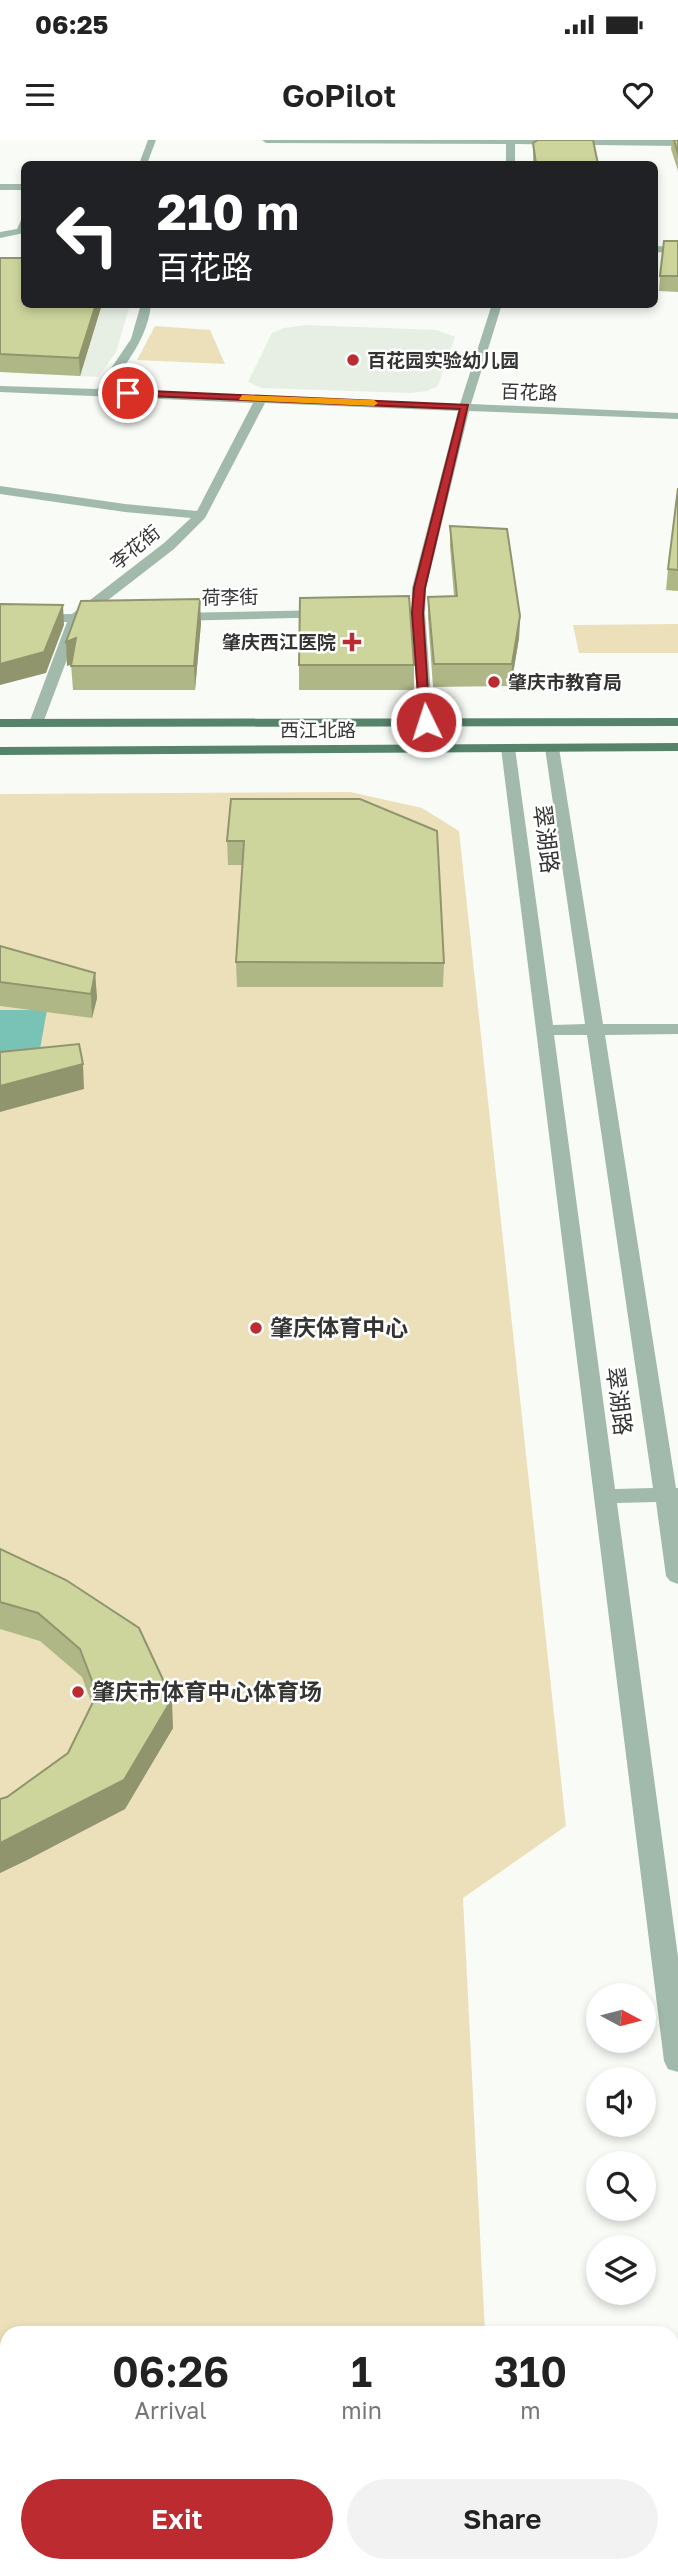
<!DOCTYPE html>
<html lang="en">
<head>
<meta charset="utf-8">
<style>
  :root { --surface:#fff; --page:#f2f2f2; --text:#222; --muted:#767676; --accent:#bb2b2f }
  body { margin:0; font-family:"Golos Text","Noto Sans SC",sans-serif; background:var(--page); color:var(--text); height:100vh; display:flex; flex-direction:column; font-size:26px; white-space:nowrap }
  * { box-sizing:border-box; margin:0 }
  p { font-size:23px; color:var(--muted) }
  .icon { flex:none; width:38px; height:38px; fill:none; stroke:currentColor; stroke-width:2; stroke-linecap:round; stroke-linejoin:round }
  .map { position:relative; flex:1; overflow:hidden }
  .details { position:absolute; left:0px; top:2186px; width:679px; height:247px; display:flex; flex-direction:column; background:var(--surface); border-radius:21px 21px 0 0; box-shadow:0 4px 10px #0003 }
  .details>* { flex:none }
  .banner { position:absolute; left:21px; top:21px; width:637px; height:147px; border-radius:10px; box-shadow:0 4px 10px #0003; background:#202124; color:#fff; overflow:hidden }
  .needle { width:46px; rotate:97deg }
  .controls { position:absolute; left:586px; top:1843px; display:grid; gap:14px }
  .controls a { display:grid; place-items:center; width:70px; height:70px; border-radius:50%; background:var(--surface); box-shadow:0 4px 10px #0003; font-size:35px }
  .pin { position:absolute; display:grid; place-items:center; width:60px; height:60px; color:#fff; margin:-30px; border:4px solid #fff; border-radius:50%; box-shadow:0 2px 7px #0007 }
  .me { position:absolute; width:77px; margin:-38px; rotate:356deg; stroke-linejoin:round; filter:drop-shadow(0 0 5px #0008) }
  .turn { display:flex; align-items:center; gap:24px; height:147px; padding:0 21px; font-size:32px }
  .turn .icon { width:91px; height:91px; stroke-width:2.5 }
  .turn b { display:block; font-size:49px; line-height:60px }
  .eta { display:flex; justify-content:space-evenly; align-items:center; height:119px; text-align:center }
  .eta b { font-size:42px; font-weight:600; line-height:49px }
  .primary-button { display:flex; gap:14px; margin-top:auto; padding:14px 21px }
  .primary-button a { flex:1; height:80px; border-radius:42px; background:var(--accent); color:#fff; font-size:28px; font-weight:600; line-height:80px; text-align:center }
  .primary-button a+a { background:var(--page); color:var(--text) }
  .status { display:flex; justify-content:space-between; align-items:center; height:49px; padding:0 35px; background:var(--surface); direction:ltr }
  .status svg { height:19px; fill:currentColor }
  header { display:flex; justify-content:space-between; align-items:center; height:91px; padding:0 21px; background:var(--surface); font-size:32px; font-weight:600 }
  .map>svg:first-child { display:block }
</style>
</head>
<body>
<div class="status"><b>06:25</b><svg viewBox="0 0 49 12"><path d="M0 12V9h3v3zM5 12V6h3v6zM10 12V3h3v9zM15 12V0h3v12zM26 1h20v11H26zM47 4h2v5h-2z"/></svg></div>
<header><svg class="icon" aria-label="menu" viewBox="0 0 24 24"><path d="M4 6h16M4 12h16M4 18h16"/></svg>GoPilot<svg class="icon" aria-label="heart" viewBox="0 0 24 24"><path d="M12 20l-8-8c-3-5 5-10 8-4 3-6 11-1 8 4z"/></svg></header>
<div class="map">
<svg width="678" height="2431" viewBox="0 0 678 2431">
  <rect width="100%" height="100%" fill="#f8fbf6"/>
  <g fill="#e7efe4">
    <polygon points="0,134 24,164 130,165 116,212 98,237 0,232"/>
    <polygon points="306,185 437,190 455,197 438,246 427,251 410,253 262,248 248,242 272,193 284,188"/>
  </g>
  <g fill="#ece0ba">
    <polygon points="155,186 210,190 225,224 137,220"/>
    <polygon points="678,484 678,513 579,513 573,485"/>
    <polygon points="350,652 422,668 459,691 566,1686 463,1758 485,2193 7,2193 7,2426 497,2426 497,2431 0,2431 0,654"/>
  </g>
  <polygon fill="#79c3b6" points="0,870 47,870 35,937 0,937"/>
  <g fill="none" stroke-linecap="round" stroke-linejoin="round">
    <g fill="#a1baab" fill-rule="evenodd">
      <polygon points="148,0 156,0 147,24 139,24"/>
      <polygon points="262,0 678,0 678,6 515,4 515,24 506,24 506,4 266,3"/>
      <rect x="0" y="44" width="24" height="6"/>
      <polygon points="24,79 24,93 0,98 0,92 17,89 21,80"/>
      <polygon points="654,106 678,107 678,113 654,112"/>
      <path d="M141 164H151C148 198 126 223 108 250L460 264 492 164H502L471 264 678 273V279L469 271 426 448 425 473 433 582 426 586 419 582 411 473 412 448 458 271 265 263 205 378 174 409 90 474 109 475V481L81 482 43 583 41 586H31L29 583 67 482 0 483V475L72 474 164 403 191 378 125 372 0 354V346L125 364 197 371 253 263 0 252V246L97 249 131 199Z"/>
      <polygon points="328,470 335,474 333,477 175,481 168,477 175,473"/>
      <path d="M508 604 515 608 553 885 585 884 545 608 552 604 559 608 603 884H678V894L605 895 676 1348H678V1444L670 1441 666 1436 656 1362 617 1363 678 1817V1932L668 1929 664 1921 501 608ZM554 895H587L653 1348 615 1349Z"/>
    </g>
    <g fill="#56846b" fill-rule="evenodd">
      <polygon points="678,578 678,586 0,587 0,579"/>
      <polygon points="678,603 678,611 0,615 0,607"/>
    </g>
  </g>
  <g fill="#b0b786">
    <polygon points="672,0 678,0 678,31 671,9"/>
    <polygon points="533,3 598,24 533,24"/>
    <polygon points="678,101 678,152 659,151 660,136"/>
    <polygon points="0,118 102,164 80,236 0,232"/>
    <polygon points="678,348 678,451 666,450 668,429"/>
    <polygon points="450,386 520,476 519,498 511,546 433,547 428,478 428,457 454,456 450,407"/>
    <polygon points="201,483 195,550 73,550 71,524 67,526 66,502"/>
    <rect x="299" y="525" width="115" height="25"/>
    <polygon points="231,659 444,823 443,847 237,847 236,822 243,725 228,725 227,701"/>
    <polygon points="0,806 95,833 97,858 92,878 0,866"/>
    <polygon points="0,1409 173,1588 125,1669 27,1720 0,1733 0,1659 7,1657 68,1613 92,1564 82,1537 40,1501 0,1489"/>
  </g>
  <g fill="#90956d">
    <polygon points="96,164 102,164 80,236 79,218"/>
    <polygon points="200,459 201,483 195,550 194,526"/>
    <polygon points="63,465 64,485 46,533 0,545 0,524"/>
    <polygon points="520,476 519,498 511,546 512,524"/>
    <polygon points="76,498 78,522 67,526 66,502"/>
    <polygon points="95,833 97,858 92,878 91,854"/>
    <polygon points="83,924 84,949 0,972 0,946"/>
    <polygon points="172,1559 173,1588 125,1669 27,1720 0,1733 0,1703"/>
  </g>
  <g fill="#cdd59c" stroke="#90956d" stroke-width="2">
    <polygon points="538,0 593,0 598,24 536,24 533,3"/>
    <polygon points="674,0 678,0 678,14"/>
    <polygon points="664,101 678,101 678,136 660,136"/>
    <polygon points="0,118 24,118 24,164 96,164 79,218 0,214"/>
    <polygon points="678,348 678,430 668,429"/>
    <polygon points="450,386 507,389 520,476 512,524 434,524 428,457 457,456"/>
    <polygon points="409,456 414,525 299,525 300,458"/>
    <polygon points="200,459 194,526 71,526 76,498 66,502 81,461"/>
    <polygon points="0,464 63,465 44,512 0,524"/>
    <polygon points="231,659 360,659 437,691 444,823 236,822 244,701 227,701"/>
    <polygon points="0,806 95,833 91,854 0,842"/>
    <polygon points="79,904 83,924 0,946 0,912"/>
    <polygon points="0,1409 66,1440 139,1488 172,1559 124,1640 24,1691 0,1703 0,1659 7,1657 68,1613 97,1554 80,1509 38,1473 0,1462"/>
  </g>
  <polygon fill="#bb2b2f" stroke="#7a1c1f" stroke-width="2" points="128,250 468,265 425,448 423,473 430,585 420,582 412,473 414,448 460,269 125,255"/>
  <polygon fill="#f59e0b" points="242,255 374,260 378,263 374,266 239,260"/>
  <g fill="#bb2b2f" stroke="#fff" stroke-width="2.5">
    <circle cx="353" cy="220" r="7"/>
    <path d="M348.5 491.5h7v7h7v7h-7v7h-7v-7h-7v-7h7z"/>
    <circle cx="494" cy="542" r="7"/>
    <circle cx="256" cy="1188" r="7"/>
    <circle cx="78" cy="1552" r="7"/>
  </g>
  <g text-anchor="middle" stroke-width="5" stroke-linejoin="round" paint-order="stroke">
    <g font-size="19" font-weight="bold" fill="#343533" stroke="#fff" text-anchor="start">
      <text x="367" y="227">百花园实验幼儿园</text>
      <text x="336" y="509" text-anchor="end">肇庆西江医院</text>
      <text x="508" y="549">肇庆市教育局</text>
    </g>
    <g font-size="19" fill="#343533" stroke="#fff">
      <text transform="translate(529 252) rotate(2)" y="7">百花路</text>
      <text transform="translate(135 407) rotate(-39)" y="7">李花街</text>
      <text transform="translate(230 457) rotate(-1)" y="7">荷李街</text>
      <text x="318" y="597">西江北路</text>
    </g>
    <g font-size="23" fill="#343533" stroke="#fff">
      <text transform="translate(546 699) rotate(83)" y="8">翠湖路</text>
      <text transform="translate(619 1261) rotate(83)" y="8">翠湖路</text>
    </g>
    <g font-size="23" font-weight="bold" fill="#343533" stroke="#fff" text-anchor="start">
      <text x="270" y="1196">肇庆体育中心</text>
      <text x="92" y="1560">肇庆市体育中心体育场</text>
    </g>
  </g>
</svg>
<div class="controls">
<a><svg class="needle" viewBox="-14 -14 28 28"><path d="M0-13l5 13h-10z" fill="#e53935"/><path d="M0 13l5-13h-10z" fill="#767676"/></svg></a>
<a><svg class="icon" aria-label="sound" viewBox="0 0 24 24"><path d="M4 9h4l5-4v14l-5-4H4zM17 9q2 3 0 6"/></svg></a>
<a><svg class="icon" aria-label="search" viewBox="0 0 24 24"><circle cx="10" cy="10" r="6"/><path d="M15 15l6 6"/></svg></a>
<a><svg class="icon" aria-label="layers" viewBox="0 0 24 24"><path d="M12 4l9 5-9 5-9-5zM3 14l9 5 9-5"/></svg></a>
</div>
<div class="pin" style="left:128px;top:253px;background:#d93025"><svg class="icon" aria-label="arrive" viewBox="0 0 24 24"><path d="M6 21V4h12l-3 4 3 4H6"/></svg></div>
<svg class="me" style="left:426px;top:582px" viewBox="-20 -20 40 40"><circle r="17" fill="#bb2b2f" stroke="#fff" stroke-width="3"/><path d="M0-11L8 9 0 5-8 9z" fill="#fff"/></svg>
<div class="banner">
<div class="turn"><svg class="icon" aria-label="left" viewBox="0 0 24 24"><path d="M17 20v-9H6M10 6l-5 5 5 5"/></svg><div><b>210 m</b>百花路</div></div>
</div>
<section class="details">
<div class="eta">
<div><b>06:26</b><p>Arrival</p></div>
<div><b>1</b><p>min</p></div>
<div><b>310</b><p>m</p></div>
</div>
<div class="primary-button"><a>Exit</a><a>Share</a></div>
</section>
</div>
</body>
</html>
